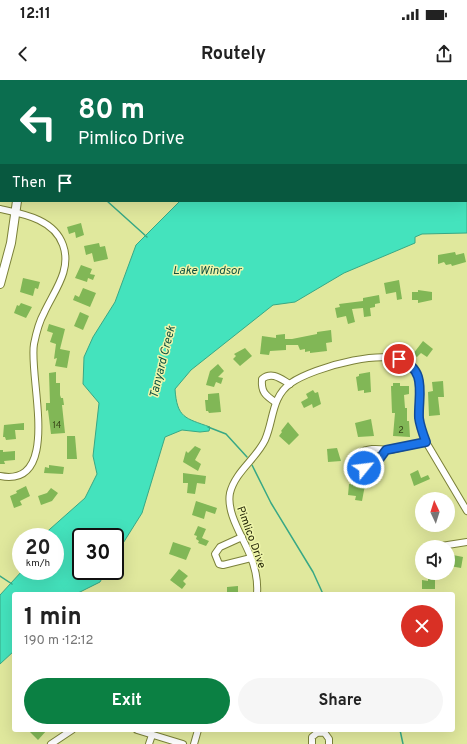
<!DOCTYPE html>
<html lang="en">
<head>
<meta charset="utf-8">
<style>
  :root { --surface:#fff; --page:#f6f6f6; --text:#222; --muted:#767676; --accent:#0b8043 }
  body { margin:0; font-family:Overpass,sans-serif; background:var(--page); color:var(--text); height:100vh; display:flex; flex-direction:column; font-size:15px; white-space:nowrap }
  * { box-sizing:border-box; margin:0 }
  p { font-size:13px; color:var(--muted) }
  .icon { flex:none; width:22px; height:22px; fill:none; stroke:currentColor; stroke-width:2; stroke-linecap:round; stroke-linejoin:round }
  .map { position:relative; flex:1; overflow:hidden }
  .panel { position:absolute; left:12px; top:512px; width:443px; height:140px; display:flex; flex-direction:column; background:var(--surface); border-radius:4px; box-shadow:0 4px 16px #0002 }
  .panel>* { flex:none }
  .guide { position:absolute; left:0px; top:0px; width:467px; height:122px; box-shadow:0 4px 16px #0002; background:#0b6e4f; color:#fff; overflow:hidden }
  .needle { width:26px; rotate:356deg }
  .buttons { position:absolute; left:415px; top:412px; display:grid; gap:8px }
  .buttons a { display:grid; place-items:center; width:40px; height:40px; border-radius:50%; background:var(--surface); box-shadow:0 4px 16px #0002; font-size:20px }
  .speed { position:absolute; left:12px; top:448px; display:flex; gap:8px; font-size:20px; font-weight:700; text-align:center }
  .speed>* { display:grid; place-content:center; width:52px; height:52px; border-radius:50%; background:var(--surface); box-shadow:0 4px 16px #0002; line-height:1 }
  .speed small { font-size:10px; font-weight:400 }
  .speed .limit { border:2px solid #111; border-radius:6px; background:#fff; color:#111 }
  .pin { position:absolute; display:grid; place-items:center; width:34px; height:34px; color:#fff; margin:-17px; border:2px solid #fff; border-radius:50%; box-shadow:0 1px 4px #0007 }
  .me { position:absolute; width:44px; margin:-22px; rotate:61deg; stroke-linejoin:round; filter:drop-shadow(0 0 3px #0008) }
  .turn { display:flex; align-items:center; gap:14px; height:84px; padding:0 12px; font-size:18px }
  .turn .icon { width:52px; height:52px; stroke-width:2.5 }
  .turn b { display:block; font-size:28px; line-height:34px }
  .then { display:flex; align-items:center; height:38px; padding:0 12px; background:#0003; gap:8px; font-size:15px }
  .round { display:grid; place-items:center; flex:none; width:42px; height:42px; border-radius:21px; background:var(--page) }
  .headline { display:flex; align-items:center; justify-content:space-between; height:68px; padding:0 12px }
  h1 { font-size:24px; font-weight:700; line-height:30px }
  .action { display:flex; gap:8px; margin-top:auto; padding:8px 12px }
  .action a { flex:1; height:46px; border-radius:24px; background:var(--accent); color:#fff; font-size:16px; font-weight:700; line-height:46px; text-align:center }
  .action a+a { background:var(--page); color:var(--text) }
  .status { display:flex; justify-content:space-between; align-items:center; height:28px; padding:0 20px; background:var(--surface); direction:ltr }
  .status svg { height:11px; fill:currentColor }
  header { display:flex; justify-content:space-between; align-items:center; height:52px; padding:0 12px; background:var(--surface); font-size:18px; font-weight:700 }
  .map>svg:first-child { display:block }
</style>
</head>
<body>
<div class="status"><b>12:11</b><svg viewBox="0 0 49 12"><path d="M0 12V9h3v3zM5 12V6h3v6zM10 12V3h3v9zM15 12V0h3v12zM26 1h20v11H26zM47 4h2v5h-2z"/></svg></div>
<header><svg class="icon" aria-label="back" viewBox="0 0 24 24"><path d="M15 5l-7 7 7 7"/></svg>Routely<svg class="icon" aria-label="share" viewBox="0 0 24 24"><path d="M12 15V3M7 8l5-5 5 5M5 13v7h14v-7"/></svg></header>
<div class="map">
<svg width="467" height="664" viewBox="0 0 467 664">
  <rect width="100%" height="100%" fill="#e0e89d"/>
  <path fill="#44e3bd" stroke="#38a885" d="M431 0H467V153L422 154 415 157V163L344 193 295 222 273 225 191 290 175 309C177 338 185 338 210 347L209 351 200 352 182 350 165 357 142 433 115 476V457H81V491H106L100 502 76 514H14V571L0 584V515L22 491H55V457H41L85 418 97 394 93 376 99 323 83 304 84 277 93 257 115 222 136 165 180 121H466V1H428Z"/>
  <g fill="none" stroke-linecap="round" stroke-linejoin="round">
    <g stroke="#38a885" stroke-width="1.5">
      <polyline points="0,18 1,19"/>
      <polyline points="107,121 147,157"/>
      <polyline points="208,347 226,354 247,377"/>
      <polyline points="252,385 271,423 313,492 323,514"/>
      <polyline points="0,496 12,504"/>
      <polyline points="400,650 403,664"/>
    </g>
  </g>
  <g fill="#81b756">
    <polygon points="81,143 84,155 76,158 75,152 69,154 67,147"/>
    <polygon points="99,163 100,167 105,166 108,179 94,182 92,173 86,175 84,166"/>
    <polygon points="455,172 456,175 464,173 466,182 452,186 451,184 446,185 444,182 438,184 438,175"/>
    <polygon points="81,185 92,189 90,194 95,195 93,200 88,198 87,202 75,198"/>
    <polygon points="23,198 40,202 38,209 35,208 33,216 20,212"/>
    <polygon points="399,200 402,219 397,220 396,212 386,214 384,203"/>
    <polygon points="83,208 96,213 90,227 73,220 75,215 79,217"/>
    <polygon points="418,210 432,212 432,220 418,223 418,220 412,220 412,212 418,212"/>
    <polygon points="379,215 380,223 375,224 375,227 370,228 371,236 364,237 363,228 352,229 355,242 348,244 346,236 337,238 335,228 340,227 339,224 363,221 363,218"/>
    <polygon points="21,223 32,227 26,238 14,233 17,225 19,226"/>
    <polygon points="80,232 89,236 83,250 74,246"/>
    <polygon points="49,244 65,249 60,269 70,271 67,288 55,286 57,278 54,279 56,264 50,262 53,253 47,251"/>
    <polygon points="331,250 332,262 326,263 327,271 310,273 310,271 305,272 305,269 300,270 298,265 286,265 286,270 270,271 269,275 260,274 262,256 276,258 276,255 285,254 285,259 292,259 317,254 317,252"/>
    <polygon points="423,261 433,269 427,277 421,273 417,277 413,274"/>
    <polygon points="245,268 252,276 240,286 233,279 236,276 234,274"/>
    <polygon points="218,284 224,291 218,297 223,298 221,304 216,302 214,307 206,305 210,291"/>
    <polygon points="56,292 56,303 60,303 60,315 61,318 63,318 64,325 62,325 65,353 51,354 48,330 46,331 46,323 50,323 49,293"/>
    <polygon points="370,292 371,312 364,313 364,310 358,311 356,297 359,296 359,294"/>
    <polygon points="443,301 444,317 438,317 440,335 429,336 428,312 433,311 432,302"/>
    <polygon points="393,303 400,303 400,306 409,306 409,314 404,315 405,328 407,328 407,341 409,341 410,357 393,356 395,333 392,333 391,306 393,306"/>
    <polygon points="313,310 315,313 318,312 321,324 313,328 312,324 304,328 301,322 308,318 306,314"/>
    <polygon points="219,313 221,332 209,333 208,331 206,331 205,320 208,320 208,314"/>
    <polygon points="371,339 374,356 358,357 355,343"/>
    <polygon points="288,342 299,355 289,365 279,356 282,352 281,351"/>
    <polygon points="24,343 24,350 15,350 16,359 6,360 5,357 3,357 4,345"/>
    <polygon points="67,356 75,356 77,379 67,379"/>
    <polygon points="195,366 201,369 195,380 201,384 198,391 183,382 186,371 188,373"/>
    <polygon points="337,368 341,381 328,382 327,369"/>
    <polygon points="0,370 3,370 3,372 15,371 15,380 4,381 5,384 0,384"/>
    <polygon points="49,385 64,387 63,394 44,393 45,387 49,388"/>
    <polygon points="418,390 421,398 428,395 430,399 414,406 410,394"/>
    <polygon points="183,393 206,396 205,404 197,403 195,414 187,413 188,403 183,403"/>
    <polygon points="349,404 365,405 362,421 355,420 356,416 348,415"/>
    <polygon points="26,406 30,416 20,421 22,425 14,428 10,416 17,413 16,411"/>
    <polygon points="51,408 58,413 52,421 41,425 38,416 47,413"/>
    <polygon points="196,421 217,428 215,434 206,431 204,439 192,435"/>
    <polygon points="198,446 206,449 202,458 209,461 206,466 198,463 199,461 196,459 197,456 194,455"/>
    <polygon points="173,462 191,468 186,480 169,474"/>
    <polygon points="453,475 463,477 461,488 450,486"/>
    <polygon points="179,489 188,496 183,501 186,504 182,509 170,500"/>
    <polygon points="428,498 435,498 435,509 422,509 422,500 428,501"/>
    <polygon points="238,506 238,514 227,514 227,507"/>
    <polygon points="28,650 47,650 38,660"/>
  </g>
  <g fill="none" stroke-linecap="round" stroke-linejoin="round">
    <defs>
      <g id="minor">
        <polyline points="224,0 224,1"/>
        <polyline points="243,1 243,0"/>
        <path d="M0 129C23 134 54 139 63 165 72 190 54 211 44 233 39 242 36 254 34 264 28 296 63 408 0 396"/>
        <path d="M275 322C265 315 261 312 262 299 272 291 281 299 290 304"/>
        <path d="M386 370 375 385 364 388C358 384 357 381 358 374 368 367 379 369 390 370L426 362"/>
        <polyline points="242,457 220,467 215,474 219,484 223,485 251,478"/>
        <polyline points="435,467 467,462"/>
        <polyline points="422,476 422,480"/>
        <path d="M257 514C258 501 255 487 250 475 243 457 226 433 230 413 235 392 256 379 265 360 274 340 271 317 291 303 312 288 395 263 414 288 424 302 418 322 419 338 420 347 423 354 426 362L467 431"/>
        <polyline points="137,650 183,664"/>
        <polyline points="51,664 72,650"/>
        <polyline points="149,664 152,655"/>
        <polyline points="194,664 198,650"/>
        <polyline points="312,664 312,657 317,653 324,652 329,659 329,664"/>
      </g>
      <g id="tertiary">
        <polyline points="213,1 216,0"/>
        <polyline points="0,204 11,163 17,121"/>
      </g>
    </defs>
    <use href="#minor" stroke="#7b8139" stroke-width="8"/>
    <use href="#tertiary" stroke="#7b8139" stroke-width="10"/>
    <use href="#minor" stroke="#fff" stroke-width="6"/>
    <use href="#tertiary" stroke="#fff" stroke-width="8"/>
  </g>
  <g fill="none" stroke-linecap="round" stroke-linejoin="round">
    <defs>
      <path id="route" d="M364 388 375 385 386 370 426 362C423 354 420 346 419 338 418 314 428 290 399 279"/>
    </defs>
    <use href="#route" stroke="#114b97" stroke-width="10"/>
    <use href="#route" stroke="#1a73e8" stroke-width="7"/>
  </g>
  <g text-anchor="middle" stroke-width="3" stroke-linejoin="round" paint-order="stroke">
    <g font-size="9" fill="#364517">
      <text x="57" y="348">14</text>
      <text x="401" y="353">2</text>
    </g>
    <g font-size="11" fill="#1d1f02" stroke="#eef5aa">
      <text transform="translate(252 457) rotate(70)" y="4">Pimlico Drive</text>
    </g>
    <g font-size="12" font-style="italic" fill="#0f5142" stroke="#eef5aa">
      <text x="207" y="194">Lake Windsor</text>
      <text transform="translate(162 282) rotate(-76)" y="4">Tanyard Creek</text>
    </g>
  </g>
</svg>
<div class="buttons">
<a><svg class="needle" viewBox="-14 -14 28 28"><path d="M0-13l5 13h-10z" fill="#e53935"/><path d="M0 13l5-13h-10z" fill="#767676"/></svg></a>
<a><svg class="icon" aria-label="sound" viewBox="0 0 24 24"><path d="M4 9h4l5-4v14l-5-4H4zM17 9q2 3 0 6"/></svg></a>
</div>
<div class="speed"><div>20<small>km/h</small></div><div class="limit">30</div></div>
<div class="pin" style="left:399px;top:279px;background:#d93025"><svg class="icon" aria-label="arrive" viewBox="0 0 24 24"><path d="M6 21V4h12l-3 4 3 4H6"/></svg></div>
<svg class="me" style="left:364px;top:388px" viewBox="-20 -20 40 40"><circle r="17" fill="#1a73e8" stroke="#fff" stroke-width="3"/><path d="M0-11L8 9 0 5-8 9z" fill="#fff"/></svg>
<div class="guide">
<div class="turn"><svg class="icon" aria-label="left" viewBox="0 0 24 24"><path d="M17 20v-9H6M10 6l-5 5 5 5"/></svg><div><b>80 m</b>Pimlico Drive</div></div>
<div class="then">Then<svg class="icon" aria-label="arrive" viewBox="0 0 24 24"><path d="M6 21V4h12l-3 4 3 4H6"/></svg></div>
</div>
<section class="panel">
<div class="headline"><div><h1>1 min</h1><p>190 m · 12:12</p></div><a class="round" style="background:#d93025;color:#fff"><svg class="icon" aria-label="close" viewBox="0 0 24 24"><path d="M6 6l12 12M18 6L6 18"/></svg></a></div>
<div class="action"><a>Exit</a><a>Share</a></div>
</section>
</div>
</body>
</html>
